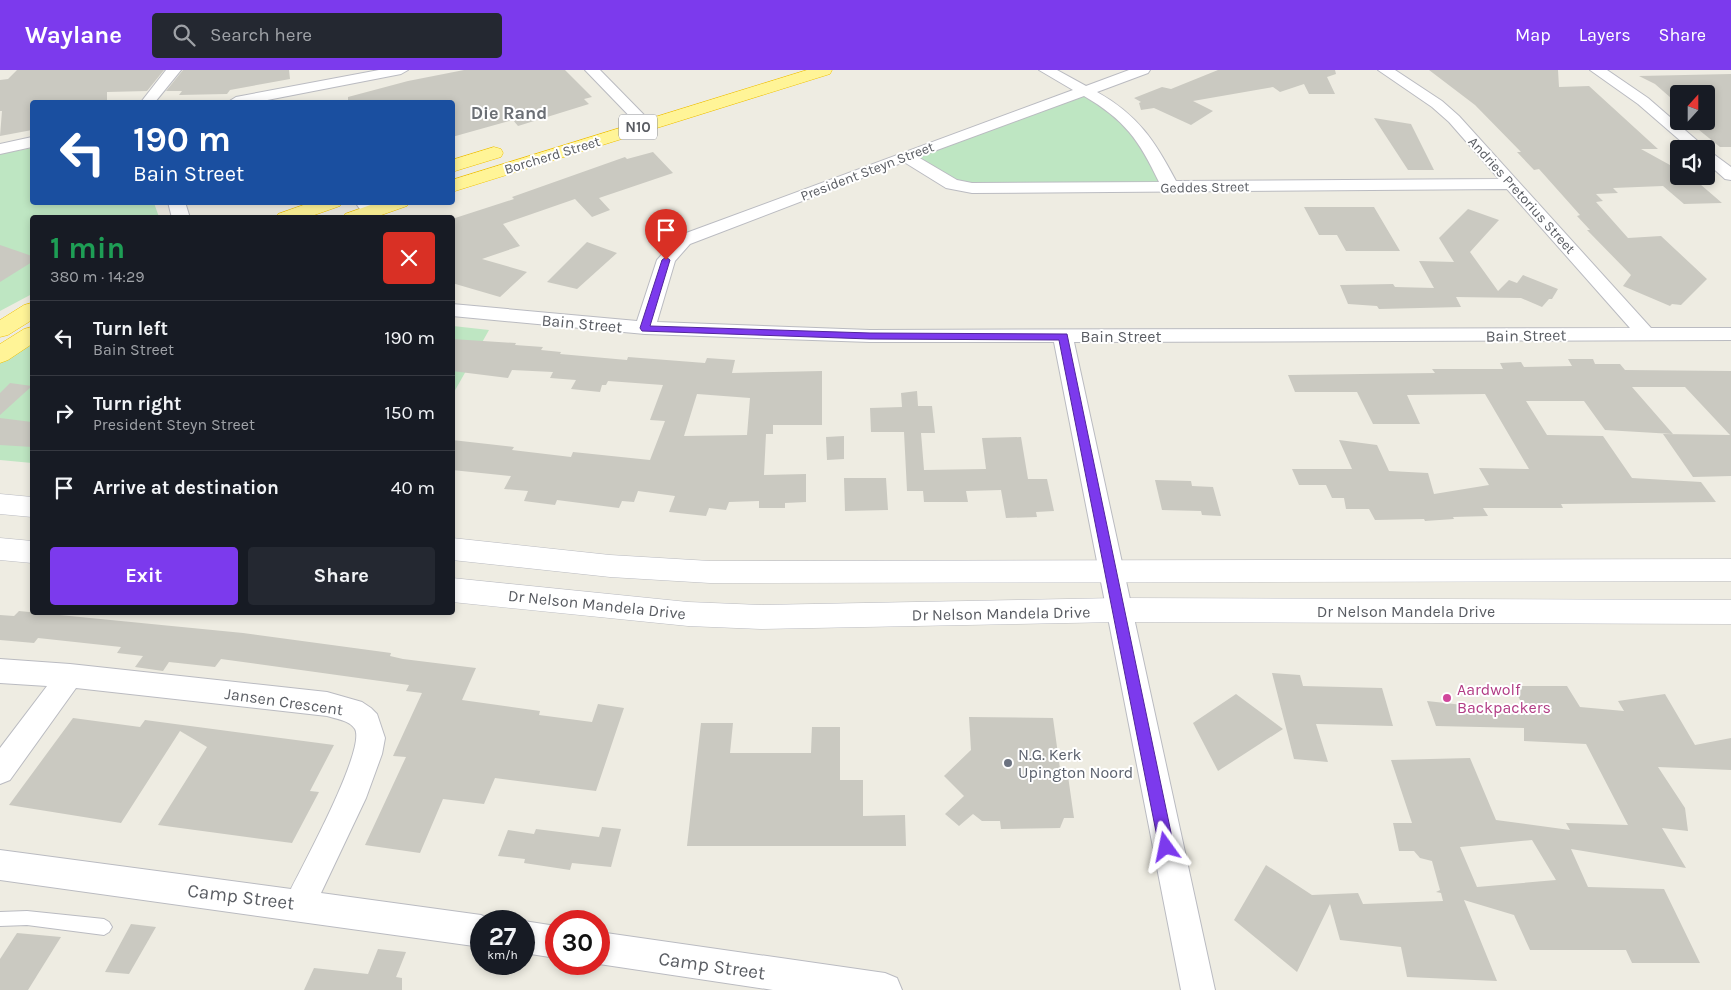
<!DOCTYPE html>
<html lang="en">
<head>
<meta charset="utf-8">
<style>
  :root { --surface:#171b24; --page:#242831; --text:#f1f3f6; --muted:#9ea1a6; --line:#363941; --accent:#7c3aed }
  body { margin:0; font-family:Karla,sans-serif; background:var(--page); color:var(--text); height:100vh; display:flex; flex-direction:column; font-size:19px; white-space:nowrap }
  * { box-sizing:border-box; margin:0 }
  p { font-size:16px; color:var(--muted) }
  .icon { flex:none; width:28px; height:28px; fill:none; stroke:currentColor; stroke-width:2; stroke-linecap:round; stroke-linejoin:round }
  .map { position:relative; flex:1; overflow:hidden }
  .details { position:absolute; left:30px; top:145px; width:425px; height:400px; display:flex; flex-direction:column; background:var(--surface); border-radius:5px; box-shadow:0 2px 8px #0003 }
  .details>* { flex:none }
  .banner { position:absolute; left:30px; top:30px; width:425px; height:105px; border-radius:5px; box-shadow:0 2px 8px #0003; background:#1a4fa0; color:#fff; overflow:hidden }
  .needle { width:32px; rotate:21deg }
  .buttons { position:absolute; left:1670px; top:15px; display:grid; gap:10px }
  .buttons a { display:grid; place-items:center; width:45px; height:45px; border-radius:5px; background:var(--surface); box-shadow:0 2px 8px #0003; font-size:25px }
  .speed { position:absolute; left:470px; top:840px; display:flex; gap:10px; font-size:25px; font-weight:700; text-align:center }
  .speed>* { display:grid; place-content:center; width:65px; height:65px; border-radius:50%; background:var(--surface); box-shadow:0 2px 8px #0003; line-height:1 }
  .speed small { font-size:12px; font-weight:400 }
  .speed .limit { border:8px solid #d22; background:#fff; color:#111 }
  .pin { position:absolute; display:grid; place-items:center; width:42px; height:42px; color:#fff; margin:-51px -21px; border-radius:50% 50% 50% 0; rotate:-45deg; box-shadow:0 0 5px #0007 }
  .pin .icon { rotate:45deg }
  .me { position:absolute; width:55px; margin:-28px; rotate:348deg; stroke-linejoin:round; filter:drop-shadow(0 0 4px #0008) }
  .turn { display:flex; align-items:center; gap:18px; height:105px; padding:0 20px; font-size:22px }
  .turn .icon { width:65px; height:65px; stroke-width:2.5 }
  .turn b { display:block; font-size:35px; line-height:42px }
  .round { display:grid; place-items:center; flex:none; width:52px; height:52px; border-radius:5px; background:var(--page) }
  .headline { display:flex; align-items:center; justify-content:space-between; height:85px; padding:0 20px }
  h1 { font-size:30px; font-weight:700; line-height:38px; color:#1e9e55 }
  .cta { display:flex; gap:10px; margin-top:auto; padding:10px 20px }
  .cta a { flex:1; height:58px; border-radius:5px; background:var(--accent); color:#fff; font-size:20px; font-weight:700; line-height:58px; text-align:center }
  .cta a+a { background:var(--page); color:var(--text) }
  ul { padding:0; list-style:none }
  li { display:flex; align-items:center; gap:15px; height:75px; padding:0 20px; border-top:1px solid var(--line) }
  li div { flex:1 }
  li b { display:block; font-size:19px }
  li em { font-style:normal }
  header { display:flex; align-items:center; gap:30px; box-sizing:border-box; height:70px; padding:0 25px; background:var(--accent); color:#fff }
  header strong { font-size:24px }
  nav { display:flex; gap:28px; margin-inline-start:auto; font-size:18px }
  .search { width:350px; height:45px; background:var(--page); display:flex; align-items:center; gap:12px; box-sizing:border-box; padding:0 18px; border-radius:5px; color:var(--muted); font-size:19px }
  .map>svg:first-child { display:block }
</style>
</head>
<body>
<header>
<strong>Waylane</strong>
<div class="search"><svg class="icon" aria-label="search" viewBox="0 0 24 24"><circle cx="10" cy="10" r="6"/><path d="M15 15l6 6"/></svg>Search here</div>
<nav><a>Map</a><a>Layers</a><a>Share</a></nav>
</header>
<div class="map">
<svg width="1731" height="920" viewBox="0 0 1731 920">
  <rect width="100%" height="100%" fill="#eeece2"/>
  <g fill="#bee6c2">
    <polygon points="1081,24 1121,47 1137,63 1163,117 974,120 911,85"/>
    <polygon points="32,78 32,132 154,133 159,147 32,148 32,224 0,241 0,84"/>
    <polygon points="453,256 489,260 453,324"/>
    <polygon points="32,271 32,393 0,390 0,293"/>
  </g>
  <g fill="#cac9c1" fill-rule="evenodd">
    <polygon points="17,0 164,0 147,21 107,22 107,32 32,32 32,60 0,66 2,41 0,41 0,10 8,9"/>
    <polygon points="183,0 289,0 290,9 230,20 227,24 179,25 182,21 166,21"/>
    <polygon points="464,0 565,0 592,27 584,29 589,34 518,56 513,50 452,67 452,32 348,32 348,27 408,11"/>
    <polygon points="1218,0 1335,0 1336,4 1327,7 1335,24 1309,24 1304,14 1280,22 1273,17 1193,31 1213,41 1191,55 1154,38 1141,40 1139,33 1141,32 1134,28 1162,17 1171,19"/>
    <polygon points="1429,0 1558,0 1559,17 1589,16 1658,79 1641,79 1679,100 1679,106 1693,108 1722,133 1684,134 1663,116 1613,118 1618,123 1596,124 1603,131 1596,132 1628,168 1661,166 1707,209 1681,235 1672,234 1670,236 1623,216 1631,205 1587,160 1590,160 1577,146 1580,145 1539,99 1534,100 1517,82 1521,82 1475,35"/>
    <polygon points="1731,4 1731,77 1720,77 1688,51 1706,51 1706,24 1679,24 1679,35 1655,14 1639,6"/>
    <polygon points="1374,48 1411,54 1434,100 1408,100"/>
    <polygon points="653,82 673,103 599,128 610,140 592,147 575,129 503,154 520,176 482,189 527,202 500,227 452,213 452,149 514,129 512,127 625,87 627,89"/>
    <polygon points="1304,137 1374,137 1400,181 1346,181 1337,165 1319,165"/>
    <polygon points="1468,139 1499,150 1470,182 1498,221 1509,210 1517,213 1523,205 1558,219 1552,229 1549,229 1542,237 1521,228 1456,227 1461,237 1379,239 1377,236 1348,234 1340,215 1393,214 1395,217 1434,218 1419,191 1454,192 1439,168"/>
    <polygon points="587,172 617,183 577,219 547,212"/>
    <polygon points="0,175 32,186 32,192 0,212"/>
    <path d="M452 269 516 273 515 275 543 277 541 280 561 282 560 284 627 290 628 287 705 293 707 288 735 290 732 303 822 301V355H773V364H766L764 405 806 404V432L785 433V438H759V431L729 432 726 440 709 438 706 446 669 442 675 426 638 421 634 432 622 431 619 438 557 430 555 435 524 431 528 421 504 419 511 406 452 400V370L514 377 512 380 571 387 573 382 650 390 665 351 650 350 663 315 608 311 606 315H602L600 322 571 319 576 310 550 308 553 302 512 300 508 308 452 301ZM697 324 750 328 747 365 684 366Z"/>
    <polygon points="1568,289 1593,289 1595,294 1620,294 1625,300 1731,301 1731,406 1693,407 1663,364 1730,365 1685,317 1632,317 1673,364 1605,360 1584,331 1526,331 1547,365 1603,366 1632,408 1701,412 1716,432 1561,434 1563,438 1483,438 1488,446 1453,447 1454,449 1425,451 1424,449 1375,450 1369,439 1346,439 1344,428 1332,428 1326,415 1299,415 1292,399 1352,399 1339,370 1377,375 1389,401 1428,403 1434,424 1489,415 1479,398 1529,399 1485,324 1407,325 1420,354 1373,354 1357,322 1295,322 1288,305 1435,303 1432,299 1503,299 1500,293 1521,292 1524,297 1572,296"/>
    <polygon points="10,313 32,316 0,345 0,323"/>
    <polygon points="917,321 918,336 932,336 935,363 921,363 924,400 986,399 982,368 1021,367 1028,409 1047,409 1054,441 1036,442 1037,447 1006,448 1001,420 966,421 968,432 924,432 923,421 907,421 904,362 871,362 870,338 902,337 901,323"/>
    <polygon points="0,348 32,352 32,377 0,375"/>
    <polygon points="844,366 844,389 827,390 826,367"/>
    <polygon points="844,408 886,408 888,440 845,441"/>
    <polygon points="1155,410 1191,411 1192,416 1213,417 1221,446 1202,445 1201,441 1162,440"/>
    <polygon points="19,541 243,563 391,583 390,586 403,589 476,598 462,630 540,641 539,645 592,652 598,634 624,638 596,721 495,708 484,734 443,729 420,783 365,775 406,687 393,686 422,623 406,621 409,615 221,589 215,597 169,592 163,601 135,597 143,586 117,583 121,577 38,568 34,573 0,570 0,545 14,546"/>
    <polygon points="1272,603 1300,605 1303,616 1382,618 1393,656 1316,654 1328,692 1294,689"/>
    <path d="M1513 616H1567L1580 637 1624 641 1618 631 1665 624 1695 675 1731 668V700L1658 697 1685 738 1688 761 1662 758 1686 798 1571 779 1588 817 1664 819 1700 893H1632L1626 880H1530L1514 845 1464 830 1497 911 1407 907 1401 877 1340 870 1330 834 1297 902 1234 850 1266 795 1312 825 1358 823 1363 834 1443 831 1441 823 1436 822 1440 820 1432 791 1420 788 1414 781H1399L1393 753H1412L1391 690 1470 688 1496 750 1570 760 1566 753 1628 755 1586 674 1524 671V658L1436 656 1427 631 1526 642ZM1532 770 1556 810 1477 817 1460 777Z"/>
    <polygon points="1236,624 1283,659 1218,701 1193,653"/>
    <polygon points="969,647 1053,648 1061,706 1068,706 1074,748 1064,748 1060,758 1001,759 1000,751 982,751 973,744 959,756 945,744 964,726 944,706 971,680"/>
    <polygon points="73,648 140,657 145,650 334,675 310,721 319,722 292,773 158,755 207,677 180,661 121,753 9,735"/>
    <polygon points="701,653 733,653 730,683 811,683 812,657 840,657 840,710 863,710 863,746 905,745 906,776 687,776"/>
    <polygon points="602,757 621,759 611,797 572,793 570,800 524,793 525,789 498,786 508,760 534,764 536,759 599,767"/>
    <polygon points="131,854 156,857 129,904 105,902"/>
    <polygon points="17,863 61,867 28,920 0,920 0,889"/>
    <polygon points="378,879 406,882 396,907 402,908 402,920 304,920 314,898 368,904"/>
  </g>
  <g fill="none" stroke-linecap="round" stroke-linejoin="round">
    <defs>
      <polygon id="service" points="27,841 104,849 109,852 112,857 109,862 104,865 27,855 0,856 0,842"/>
      <g id="minor">
        <polygon points="166,0 181,0 155,32 141,32"/>
        <polygon points="379,0 408,0 401,4 257,32 228,32 236,27"/>
        <polygon points="585,0 600,0 651,52 654,55 651,58 641,58"/>
        <path d="M1039 0H1057L1086 16 1129 0H1150L1148 3 1097 22C1138 45 1155 71 1176 111L1499 109 1449 52 1432 37 1378 0H1395L1442 31 1459 46 1651 258H1731V270L1074 272 1215 920H1181L1054 272H870L645 264 452 246V234L637 251 657 190 678 166 1073 20ZM1084 26C1125 50 1139 70 1159 112L972 113 957 110 918 87ZM904 92 946 118 972 123 1507 119 1630 258 870 260 657 252 675 191 690 174Z"/>
        <polygon points="1590,0 1607,0 1648,28 1708,80 1731,97 1731,110 1725,109 1706,92 1706,79 1690,79 1638,34"/>
        <polygon points="32,67 32,77 0,84 0,74"/>
        <polygon points="168,132 185,132 190,148 172,148"/>
        <polygon points="355,132 372,132 383,148 366,148"/>
        <path d="M0 589 70 594 327 622 362 632 371 638 377 644 385 668 382 684 366 728 321 823 481 845 493 851H481V877L0 810V780L291 819C303 795 366 679 355 659 349 650 336 649 327 646L76 618 10 710 0 714V678L47 616 0 613Z"/>
        <polygon points="523,851 524,851 556,856 556,888 524,883"/>
        <polygon points="599,862 885,903 897,908 902,920 773,920 599,894"/>
      </g>
      <g id="tertiary">
        <polygon points="0,424 32,427 32,447 0,444"/>
        <polygon points="0,468 32,471 32,493 0,490"/>
        <polygon points="452,468 610,485 710,491 1731,489 1731,511 710,513 610,507 452,490"/>
        <polygon points="452,508 688,532 761,535 1118,528 1731,530 1731,554 1118,552 761,559 688,556 452,532"/>
      </g>
      <g id="trunk">
        <polygon points="807,0 832,0 830,4 452,122 452,110"/>
        <polygon points="494,77 501,79 503,83 501,87 452,102 452,90"/>
        <polygon points="312,132 343,132 340,136 306,148 275,148 278,144"/>
        <polygon points="379,132 410,132 407,136 373,148 342,148 345,144"/>
        <polygon points="32,233 32,250 8,265 0,267 0,250 24,235"/>
        <polygon points="32,257 32,274 8,290 0,293 0,274 24,259"/>
      </g>
    </defs>
    <use href="#service" stroke="#babbc1" stroke-width="2"/>
    <use href="#minor" stroke="#babbc1" stroke-width="2"/>
    <use href="#tertiary" stroke="#babbc1" stroke-width="1"/>
    <use href="#trunk" stroke="#f0c000" stroke-width="1"/>
    <use href="#service" fill="#fff" fill-rule="evenodd"/>
    <use href="#minor" fill="#fff" fill-rule="evenodd"/>
    <use href="#tertiary" fill="#fff" fill-rule="evenodd"/>
    <use href="#trunk" fill="#fff497" fill-rule="evenodd"/>
  </g>
  <polygon fill="#7c3aed" stroke="#51269a" points="666,187 670,190 650,256 870,263 1067,264 1174,777 1171,782 1166,784 1161,782 1159,777 1059,270 870,269 642,261 640,258 662,190"/>
  <circle fill="#d1479c" stroke="#fff" stroke-width="2" cx="1447" cy="628" r="5"/>
  <circle fill="#6b7280" stroke="#fff" stroke-width="2" cx="1008" cy="693" r="5"/>
  <g text-anchor="middle" stroke-width="4" stroke-linejoin="round" paint-order="stroke">
    <g font-size="14" fill="#5a5d63" stroke="#fff">
      <text transform="translate(552 85) rotate(-17)" y="5">Borcherd Street</text>
      <text transform="translate(867 101) rotate(-21)" y="5">President Steyn Street</text>
      <text transform="translate(1205 117) rotate(-1)" y="5">Geddes Street</text>
      <text transform="translate(1522 125) rotate(48)" y="5">Andries Pretorius Street</text>
    </g>
    <rect fill="#fff" stroke="#8c8e92" stroke-width="1" x="619" y="44.5" width="38" height="25" rx="4"/>
    <g font-size="15" font-weight="bold" fill="#5a5d63">
      <text x="638" y="62">N10</text>
    </g>
    <g font-size="16" fill="#5a5d63" stroke="#fff">
      <text transform="translate(582 253) rotate(5)" y="6">Bain Street</text>
      <text transform="translate(1526 265) rotate(-1)" y="6">Bain Street</text>
      <text x="1121" y="272">Bain Street</text>
      <text transform="translate(597 534) rotate(6)" y="6">Dr Nelson Mandela Drive</text>
      <text x="1406" y="547">Dr Nelson Mandela Drive</text>
      <text transform="translate(1001 543) rotate(-1)" y="6">Dr Nelson Mandela Drive</text>
      <text transform="translate(284 631) rotate(8)" y="6">Jansen Crescent</text>
    </g>
    <g font-size="16" fill="#b23c85" stroke="#fff" text-anchor="start">
      <text x="1457" y="625">Aardwolf<tspan x="1457" dy="18">Backpackers</tspan></text>
    </g>
    <g font-size="16" fill="#5b616d" stroke="#fff" text-anchor="start">
      <text x="1018" y="690">N.G. Kerk<tspan x="1018" dy="18">Upington Noord</tspan></text>
    </g>
    <g font-size="18" font-weight="bold" fill="#6b6f75" stroke="#fff">
      <text x="509" y="49">Die Rand</text>
    </g>
    <g font-size="19" fill="#5a5d63" stroke="#fff">
      <text transform="translate(241 826) rotate(7)" y="7">Camp Street</text>
      <text transform="translate(712 895) rotate(8)" y="7">Camp Street</text>
    </g>
  </g>
</svg>
<div class="buttons">
<a><svg class="needle" viewBox="-14 -14 28 28"><path d="M0-13l5 13h-10z" fill="#e53935"/><path d="M0 13l5-13h-10z" fill="#9ea1a6"/></svg></a>
<a><svg class="icon" aria-label="sound" viewBox="0 0 24 24"><path d="M4 9h4l5-4v14l-5-4H4zM17 9q2 3 0 6"/></svg></a>
</div>
<div class="speed"><div>27<small>km/h</small></div><div class="limit">30</div></div>
<div class="pin" style="left:666px;top:190px;background:#d93025"><svg class="icon" aria-label="arrive" viewBox="0 0 24 24"><path d="M6 21V4h12l-3 4 3 4H6"/></svg></div>
<svg class="me" style="left:1166px;top:777px" viewBox="-20 -20 40 40"><path d="M0-17L14 15 0 8-14 15z" fill="#7c3aed" stroke="#fff" stroke-width="4"/></svg>
<div class="banner">
<div class="turn"><svg class="icon" aria-label="left" viewBox="0 0 24 24"><path d="M17 20v-9H6M10 6l-5 5 5 5"/></svg><div><b>190 m</b>Bain Street</div></div>
</div>
<section class="details">
<div class="headline"><div><h1>1 min</h1><p>380 m · 14:29</p></div><a class="round" style="background:#d93025;color:#fff"><svg class="icon" aria-label="close" viewBox="0 0 24 24"><path d="M6 6l12 12M18 6L6 18"/></svg></a></div>
<ul>
<li><svg class="icon" aria-label="left" viewBox="0 0 24 24"><path d="M17 20v-9H6M10 6l-5 5 5 5"/></svg><div><b>Turn left</b><p>Bain Street</p></div><em>190 m</em></li>
<li><svg class="icon" aria-label="right" viewBox="0 0 24 24"><path d="M7 20v-9h11M14 6l5 5-5 5"/></svg><div><b>Turn right</b><p>President Steyn Street</p></div><em>150 m</em></li>
<li><svg class="icon" aria-label="arrive" viewBox="0 0 24 24"><path d="M6 21V4h12l-3 4 3 4H6"/></svg><div><b>Arrive at destination</b></div><em>40 m</em></li>
</ul>
<div class="cta"><a>Exit</a><a>Share</a></div>
</section>
</div>
</body>
</html>
